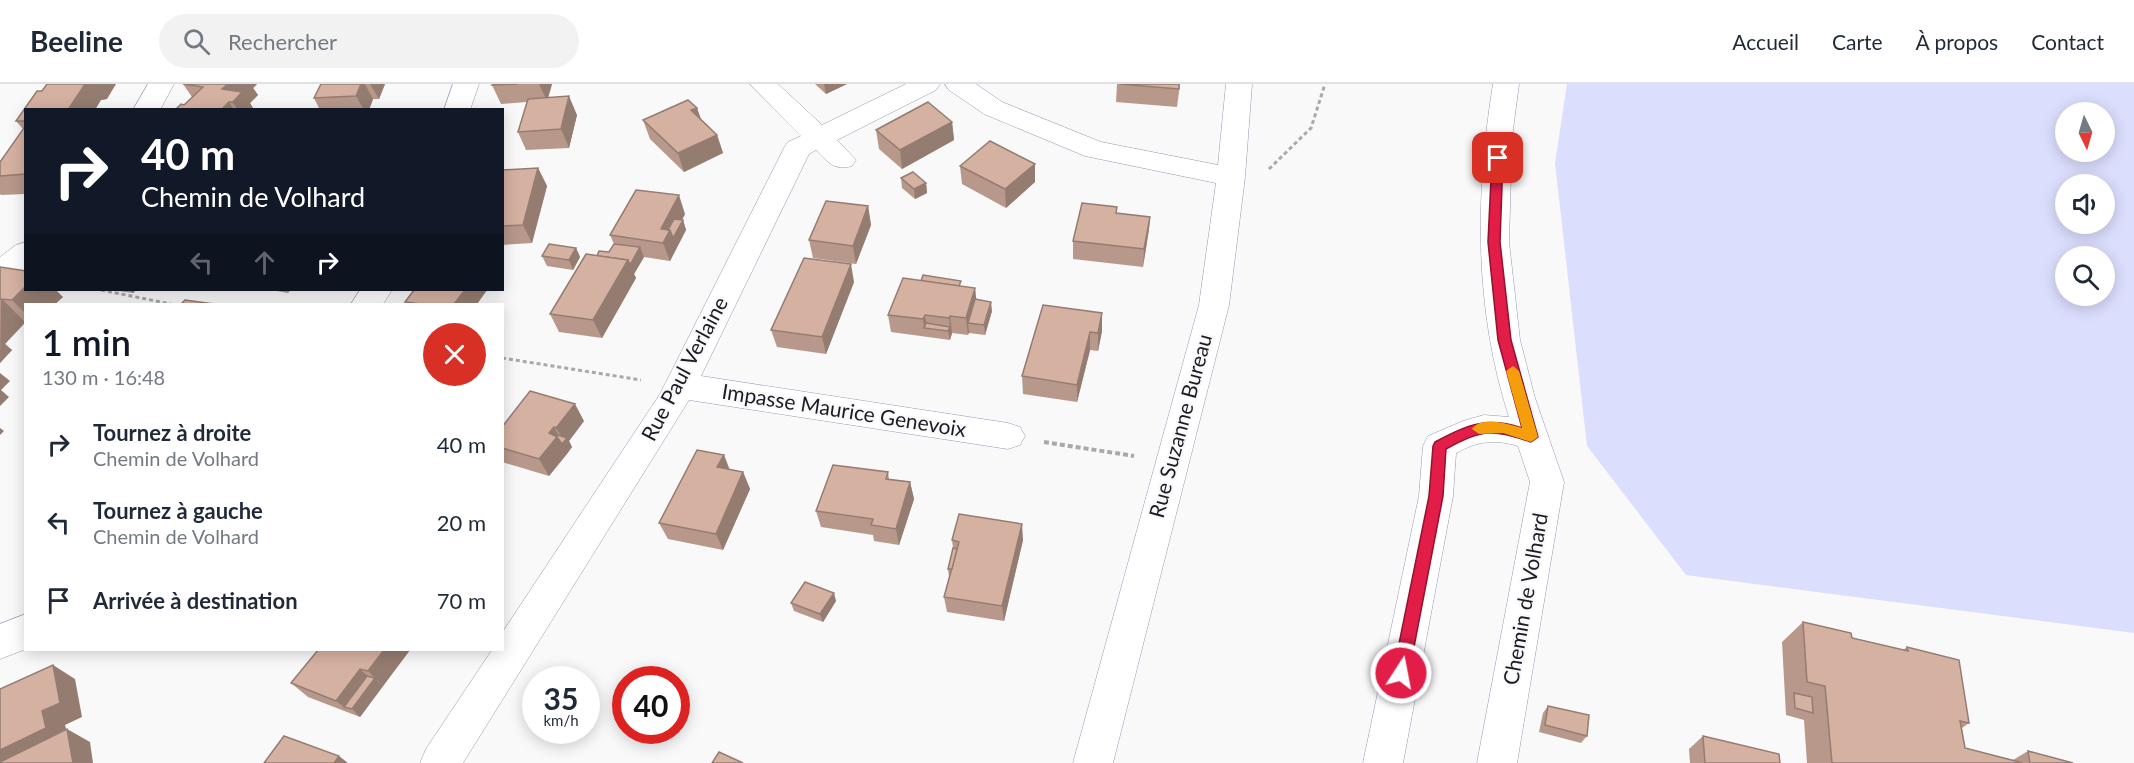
<!DOCTYPE html>
<html lang="fr">
<head>
<meta charset="utf-8">
<style>
  :root { --surface:#fff; --page:#f2f2f3; --text:#1f2937; --muted:#747a83; --line:#e0e1e3; --accent:#111827 }
  body { margin:0; font-family:Lato,sans-serif; background:var(--page); color:var(--text); height:100vh; display:flex; flex-direction:column; font-size:22px; white-space:nowrap }
  * { box-sizing:border-box; margin:0 }
  p { font-size:20px; color:var(--muted) }
  .icon { flex:none; width:33px; height:33px; fill:none; stroke:currentColor; stroke-width:2; stroke-linecap:round; stroke-linejoin:round }
  .map { position:relative; flex:1; overflow:hidden }
  .details { position:absolute; left:24px; top:219px; width:480px; height:348px; display:flex; flex-direction:column; background:var(--surface); border-radius:0px; box-shadow:0 3px 15px #0003 }
  .details>* { flex:none }
  .top-card { position:absolute; left:24px; top:24px; width:480px; height:183px; border-radius:0px; box-shadow:0 3px 15px #0003; background:#111827; color:#fff; overflow:hidden }
  .needle { width:39px; rotate:175deg }
  .fabs { position:absolute; left:2055px; top:18px; display:grid; gap:12px }
  .fabs a { display:grid; place-items:center; width:60px; height:60px; border-radius:50%; background:var(--surface); box-shadow:0 3px 15px #0003; font-size:30px }
  .speed { position:absolute; left:522px; top:582px; display:flex; gap:12px; font-size:30px; font-weight:700; text-align:center }
  .speed>* { display:grid; place-content:center; width:78px; height:78px; border-radius:50%; background:var(--surface); box-shadow:0 3px 15px #0003; line-height:1 }
  .speed small { font-size:15px; font-weight:400 }
  .speed .limit { border:9px solid #d22; background:#fff; color:#111 }
  .pin { position:absolute; display:grid; place-items:center; width:51px; height:51px; color:#fff; margin:-26px; border-radius:12px; box-shadow:0 3px 9px #0006 }
  .me { position:absolute; width:66px; margin:-33px; rotate:11deg; stroke-linejoin:round; filter:drop-shadow(0 0 4px #0008) }
  .turn { display:flex; align-items:center; gap:21px; height:126px; padding:0 18px; font-size:27px }
  .turn .icon { width:78px; height:78px; stroke-width:2.5 }
  .turn b { display:block; font-size:42px; line-height:51px }
  .lanes { display:flex; align-items:center; height:57px; padding:0 18px; background:#0003; justify-content:center; gap:30px; direction:ltr }
  .lanes .off { opacity:.35 }
  .round { display:grid; place-items:center; flex:none; width:63px; height:63px; border-radius:32px; background:var(--page) }
  .headline { display:flex; align-items:center; justify-content:space-between; height:102px; padding:0 18px }
  h1 { font-size:36px; font-weight:600; line-height:45px; color:var(--accent) }
  ul { padding:0; list-style:none }
  li { display:flex; align-items:center; gap:18px; height:78px; padding:0 18px }
  li div { flex:1 }
  li b { display:block; font-size:22px }
  li em { font-style:normal }
  header { display:flex; align-items:center; gap:36px; box-sizing:border-box; height:84px; padding:0 30px; background:var(--surface); border-bottom:2px solid var(--line) }
  header strong { font-size:28px }
  nav { display:flex; gap:33px; margin-inline-start:auto; font-size:21px }
  .search { width:420px; height:54px; background:var(--page); display:flex; align-items:center; gap:15px; box-sizing:border-box; padding:0 21px; border-radius:33px; color:var(--muted); font-size:22px }
  .map>svg:first-child { display:block }
</style>
</head>
<body>
<header>
<strong>Beeline</strong>
<div class="search"><svg class="icon" aria-label="search" viewBox="0 0 24 24"><circle cx="10" cy="10" r="6"/><path d="M15 15l6 6"/></svg>Rechercher</div>
<nav><a>Accueil</a><a>Carte</a><a>À propos</a><a>Contact</a></nav>
</header>
<div class="map">
<svg width="2134" height="679" viewBox="0 0 2134 679">
  <rect width="100%" height="100%" fill="#f9f9f9"/>
  <path fill="#dbdefd" fill-rule="evenodd" d="M1567 0H2134V549L1686 491 1587 362 1555 79ZM2066 28H2104V68H2066ZM2066 100H2104V140H2066ZM2066 172H2104V212H2066Z"/>
  <g fill="none" stroke-linecap="round" stroke-linejoin="round">
    <defs>
      <g id="minor">
        <polygon points="148,0 174,0 160,26 133,26"/>
        <polygon points="453,0 479,0 470,26 444,26"/>
        <path d="M750 0H778L822 41 906 0H940L936 6 837 56 856 76 852 82C834 87 828 78 816 66L809 70 701 292 1008 339 1020 343 1025 352 1020 361 1008 365 689 316 463 679H420L426 665 492 566H502V549L660 310 784 64 788 58 801 52Z"/>
        <polygon points="945,0 976,0 1002,18 1101,58 1218,81 1226,0 1252,0 1245,93 1229,221 1113,679 1073,679 1199,221 1216,99 1085,72 984,30 949,6"/>
        <path d="M1493 0H1519L1512 53 1509 158 1520 256 1535 314 1564 398 1517 679H1477L1530 398 1518 362C1494 355 1478 357 1456 369L1453 412 1403 679H1363L1419 412 1423 362 1428 352 1463 337 1484 331 1509 333C1474 225 1475 111 1493 0Z"/>
        <polygon points="26,158 26,184 11,197 0,200 0,173 16,161"/>
        <polygon points="360,206 392,206 383,220 351,220"/>
        <polygon points="26,530 26,565 0,575 0,540"/>
      </g>
    </defs>
    <use href="#minor" stroke="#9497b6" stroke-width="1"/>
    <g stroke="#a8a8ad" stroke-width="3" stroke-dasharray="4 3" stroke-linecap="butt">
      <polyline points="1269,85 1311,44 1325,0"/>
      <polyline points="101,206 171,220"/>
      <polyline points="502,274 641,296"/>
    </g>
    <polyline stroke="#a8a8ad" stroke-width="4" stroke-dasharray="5 3" stroke-linecap="butt" points="1044,358 1134,372"/>
    <use href="#minor" fill="#fff" fill-rule="evenodd"/>
  </g>
  <g fill="#b7988b">
    <polygon points="183,0 257,0 253,4 258,11 250,19 254,26 175,26 184,21 192,13"/>
    <polygon points="321,0 385,0 379,15 373,15 369,26 320,26 314,14"/>
    <polygon points="493,0 552,0 548,14 577,31 569,64 526,66 518,48 527,18 501,20 492,1"/>
    <polygon points="815,0 847,0 826,10"/>
    <polygon points="1117,0 1180,0 1177,23 1116,18"/>
    <polygon points="37,7 107,15 26,26 26,110 1,111 0,110 0,78 23,45 16,37"/>
    <polygon points="697,24 701,35 717,51 723,69 684,88 650,55 643,36"/>
    <polygon points="952,38 954,56 902,85 879,65 876,46"/>
    <polygon points="960,82 1035,98 1006,124 962,100"/>
    <polygon points="538,84 547,102 532,159 502,161 502,86"/>
    <polygon points="901,94 926,99 927,109 915,115 902,104"/>
    <polygon points="868,122 871,141 856,180 813,174 809,156"/>
    <polygon points="1117,129 1150,135 1149,145 1143,183 1073,175 1073,157"/>
    <polygon points="685,130 682,136 683,136 686,146 670,177 644,173 634,190 636,194 602,254 559,248 550,230 597,172 609,168 614,160 610,151"/>
    <polygon points="576,164 580,173 573,186 547,182 542,172"/>
    <polygon points="0,183 63,213 55,220 26,220 26,238 5,260 12,266 0,279"/>
    <polygon points="854,198 826,270 777,263 771,246"/>
    <polygon points="962,203 975,204 976,215 992,227 985,251 969,249 969,248 968,251 952,249 950,256 891,248 888,231"/>
    <polygon points="111,206 136,206 133,209"/>
    <polygon points="271,206 291,206 288,209"/>
    <polygon points="487,206 477,220 407,220 405,218"/>
    <polygon points="1043,221 1102,247 1098,267 1090,266 1077,318 1023,310 1022,292"/>
    <polygon points="584,337 569,357 572,363 549,392 502,378 502,343"/>
    <polygon points="724,371 730,386 743,388 750,405 723,466 668,455 659,439"/>
    <polygon points="888,388 889,395 910,398 914,415 899,461 874,457 873,451 821,443 816,427"/>
    <polygon points="952,456 1023,456 1004,537 947,528 944,513 949,493 948,485 953,464"/>
    <polygon points="836,517 823,538 794,527 791,519"/>
    <polygon points="1803,538 1852,554 1903,566 1907,563 1969,639 1962,644 1965,664 2013,676 2028,667 2073,679 1807,679 1804,636 1786,631 1782,558"/>
    <polygon points="410,566 360,633 308,613 291,599"/>
    <polygon points="1548,622 1587,652 1581,659 1539,648 1543,629"/>
    <polygon points="1703,652 1780,679 1690,679 1689,665"/>
  </g>
  <g fill="#957c71">
    <polygon points="85,0 116,0 107,15 101,16 95,26 68,26"/>
    <polygon points="228,0 257,0 253,4 258,11 250,19 254,26 238,26 222,5"/>
    <polygon points="361,0 365,0 373,15 369,26 364,26 356,12"/>
    <polygon points="370,0 385,0 379,15"/>
    <polygon points="539,0 552,0 547,17"/>
    <polygon points="824,0 847,0 826,10"/>
    <polygon points="569,12 577,31 569,64 561,45"/>
    <polygon points="229,18 234,26 221,26"/>
    <polygon points="697,24 703,42 691,26"/>
    <polygon points="952,38 954,56 902,85 900,66"/>
    <polygon points="717,51 723,69 684,88 678,69"/>
    <polygon points="1035,80 1035,98 1006,124 1005,105"/>
    <polygon points="538,84 547,102 532,159 523,141"/>
    <polygon points="926,99 927,109 915,115 914,105"/>
    <polygon points="679,111 685,130 673,153 683,136 686,146 670,177 663,159 661,145"/>
    <polygon points="868,122 871,141 856,180 853,162"/>
    <polygon points="1150,133 1149,145 1143,183 1144,165"/>
    <polygon points="640,163 644,173 634,190 636,194 602,254 593,236 628,176"/>
    <polygon points="576,164 580,173 573,186 569,176"/>
    <polygon points="851,180 854,198 826,270 822,253"/>
    <polygon points="26,202 26,206 56,206 63,213 55,220 26,220 26,230 12,216"/>
    <polygon points="975,204 977,222 968,239 969,248 968,251 966,234"/>
    <polygon points="130,206 136,206 133,209"/>
    <polygon points="465,206 487,206 477,220 454,220"/>
    <polygon points="1,214 25,238 5,260 12,266 0,279"/>
    <polygon points="991,218 992,227 985,251 984,241"/>
    <polygon points="1102,229 1102,247 1098,267 1098,249"/>
    <polygon points="925,231 927,244 924,244 923,235"/>
    <polygon points="950,232 952,249 950,256 948,247 950,243 949,234"/>
    <polygon points="1090,248 1090,266 1077,318 1077,301"/>
    <polygon points="0,289 10,297 1,306 9,313 0,322"/>
    <polygon points="575,320 584,337 569,357 572,363 567,370 562,362 567,370 549,392 539,375 549,349 554,343 563,359 564,357 556,344"/>
    <polygon points="0,344 4,347 0,351"/>
    <polygon points="724,371 730,388 717,383"/>
    <polygon points="743,388 750,405 723,466 716,450"/>
    <polygon points="910,398 914,415 899,461 896,445"/>
    <polygon points="1022,440 1023,456 1004,537 1002,522"/>
    <polygon points="834,509 836,517 823,538 820,530"/>
    <polygon points="384,566 410,566 383,602 368,587"/>
    <polygon points="53,581 75,595 82,633 65,641 70,660 67,645 90,658 93,679 0,679 0,666 42,627"/>
    <polygon points="360,585 373,597 375,594 383,602 360,633 352,625 344,623 336,617"/>
    <polygon points="339,672 348,679 334,679"/>
  </g>
  <g fill="#d5b1a2" stroke="#957c71" stroke-width="1.5">
    <polygon points="47,0 85,0 68,26 26,26 26,37 16,37 37,7 42,7"/>
    <polygon points="183,0 228,0 222,5 242,8 233,18 229,18 221,26 175,26 181,20 184,21 203,3"/>
    <polygon points="321,0 361,0 356,12 314,14"/>
    <polygon points="493,0 518,0 492,1"/>
    <polygon points="1120,0 1179,0 1179,5"/>
    <polygon points="569,12 561,45 518,48 528,15"/>
    <polygon points="688,16 697,24 691,26 717,51 678,69 643,36"/>
    <polygon points="928,18 952,38 900,66 876,46"/>
    <polygon points="26,41 26,90 0,92 0,78"/>
    <polygon points="990,57 1035,80 1005,105 960,82"/>
    <polygon points="538,84 523,141 502,142 502,86"/>
    <polygon points="913,88 926,99 914,105 901,94"/>
    <polygon points="636,106 679,111 661,145 670,146 663,159 610,151"/>
    <polygon points="826,117 868,122 853,162 809,156"/>
    <polygon points="1082,119 1117,123 1116,129 1150,133 1144,165 1073,157"/>
    <polygon points="674,135 683,136 673,154 670,146 668,146"/>
    <polygon points="549,160 576,164 569,176 542,172"/>
    <polygon points="614,160 640,163 630,181 628,176 597,172 599,167 609,168"/>
    <polygon points="586,170 628,176 593,236 550,230"/>
    <polygon points="804,174 851,180 822,253 771,246"/>
    <polygon points="0,183 26,187 26,202 12,216 0,215"/>
    <polygon points="923,191 961,197 959,202 921,197"/>
    <polygon points="903,194 975,204 966,234 950,232 949,234 925,231 923,235 888,231"/>
    <polygon points="414,206 465,206 454,220 421,220 405,218"/>
    <polygon points="975,215 991,218 984,241 968,239"/>
    <polygon points="185,216 214,220 181,220"/>
    <polygon points="1043,221 1102,229 1098,249 1090,248 1077,301 1022,292"/>
    <polygon points="926,239 950,243 948,247 924,244"/>
    <polygon points="530,307 575,320 556,344 554,343 549,349 557,353 539,375 502,364 502,343"/>
    <polygon points="558,351 567,354 562,360 557,353"/>
    <polygon points="697,366 724,371 717,383 743,388 716,450 659,439"/>
    <polygon points="833,381 888,388 886,395 910,398 896,445 871,441 873,435 816,427"/>
    <polygon points="959,430 1022,440 1002,522 944,513 959,458 952,456"/>
    <polygon points="953,464 957,465 952,485 948,485"/>
    <polygon points="805,498 834,509 820,530 791,519"/>
    <polygon points="1803,538 1851,549 1852,554 1908,567 1907,563 1959,576 1969,639 1960,637 1965,664 2023,679 1832,679 1825,602 1807,598"/>
    <polygon points="318,566 384,566 368,587 360,585 336,617 291,599"/>
    <polygon points="53,581 60,619 42,627 46,644 0,666 0,605"/>
    <polygon points="367,592 375,594 352,625 344,623"/>
    <polygon points="1794,609 1812,613 1813,629 1795,624"/>
    <polygon points="1548,622 1589,631 1587,652 1545,641"/>
    <polygon points="67,645 73,679 0,679 0,678"/>
    <polygon points="284,652 339,672 334,679 264,679"/>
    <polygon points="1703,652 1779,670 1780,679 1705,679"/>
    <polygon points="2028,667 2073,679 2030,679"/>
    <polygon points="719,668 743,679 712,679"/>
  </g>
  <path fill="#e11d48" stroke="#92132f" stroke-width="1.5" d="M1498 70 1503 74 1500 158 1511 256 1538 353 1531 358C1492 345 1483 345 1446 365L1443 412 1409 589 1407 594 1401 596 1396 594 1393 589 1429 412 1433 362 1435 358C1466 341 1486 332 1522 344L1498 256 1488 158 1492 74Z"/>
  <path fill="#f59e0b" d="M1513 282 1519 287 1538 353 1531 358 1503 349 1479 350 1472 345C1481 331 1509 340 1522 344L1506 287Z"/>
  <g text-anchor="middle" stroke-width="4.5" stroke-linejoin="round" paint-order="stroke">
    <g font-size="21" fill="#1b1b27" stroke="#f9f9f9">
      <text transform="translate(685 285) rotate(-62)" y="7">Rue Paul Verlaine</text>
      <text transform="translate(844 327) rotate(9)" y="7">Impasse Maurice Genevoix</text>
      <text transform="translate(1181 342) rotate(-75)" y="7">Rue Suzanne Bureau</text>
      <text transform="translate(1526 515) rotate(-80)" y="7">Chemin de Volhard</text>
    </g>
  </g>
</svg>
<div class="fabs">
<a><svg class="needle" viewBox="-14 -14 28 28"><path d="M0-13l5 13h-10z" fill="#e53935"/><path d="M0 13l5-13h-10z" fill="#747a83"/></svg></a>
<a><svg class="icon" aria-label="sound" viewBox="0 0 24 24"><path d="M4 9h4l5-4v14l-5-4H4zM17 9q2 3 0 6"/></svg></a>
<a><svg class="icon" aria-label="search" viewBox="0 0 24 24"><circle cx="10" cy="10" r="6"/><path d="M15 15l6 6"/></svg></a>
</div>
<div class="speed"><div>35<small>km/h</small></div><div class="limit">40</div></div>
<div class="pin" style="left:1498px;top:74px;background:#d93025"><svg class="icon" aria-label="arrive" viewBox="0 0 24 24"><path d="M6 21V4h12l-3 4 3 4H6"/></svg></div>
<svg class="me" style="left:1401px;top:589px" viewBox="-20 -20 40 40"><circle r="17" fill="#e11d48" stroke="#fff" stroke-width="3"/><path d="M0-11L8 9 0 5-8 9z" fill="#fff"/></svg>
<div class="top-card">
<div class="turn"><svg class="icon" aria-label="right" viewBox="0 0 24 24"><path d="M7 20v-9h11M14 6l5 5-5 5"/></svg><div><b>40 m</b>Chemin de Volhard</div></div>
<div class="lanes"><svg class="icon off" aria-label="left" viewBox="0 0 24 24"><path d="M17 20v-9H6M10 6l-5 5 5 5"/></svg><svg class="icon off" aria-label="ahead" viewBox="0 0 24 24"><path d="M12 20V5M6 11l6-6 6 6"/></svg><svg class="icon" aria-label="right" viewBox="0 0 24 24"><path d="M7 20v-9h11M14 6l5 5-5 5"/></svg></div>
</div>
<section class="details">
<div class="headline"><div><h1>1 min</h1><p>130 m · 16:48</p></div><a class="round" style="background:#d93025;color:#fff"><svg class="icon" aria-label="close" viewBox="0 0 24 24"><path d="M6 6l12 12M18 6L6 18"/></svg></a></div>
<ul>
<li><svg class="icon" aria-label="right" viewBox="0 0 24 24"><path d="M7 20v-9h11M14 6l5 5-5 5"/></svg><div><b>Tournez à droite</b><p>Chemin de Volhard</p></div><em>40 m</em></li>
<li><svg class="icon" aria-label="left" viewBox="0 0 24 24"><path d="M17 20v-9H6M10 6l-5 5 5 5"/></svg><div><b>Tournez à gauche</b><p>Chemin de Volhard</p></div><em>20 m</em></li>
<li><svg class="icon" aria-label="arrive" viewBox="0 0 24 24"><path d="M6 21V4h12l-3 4 3 4H6"/></svg><div><b>Arrivée à destination</b></div><em>70 m</em></li>
</ul>
</section>
</div>
</body>
</html>
